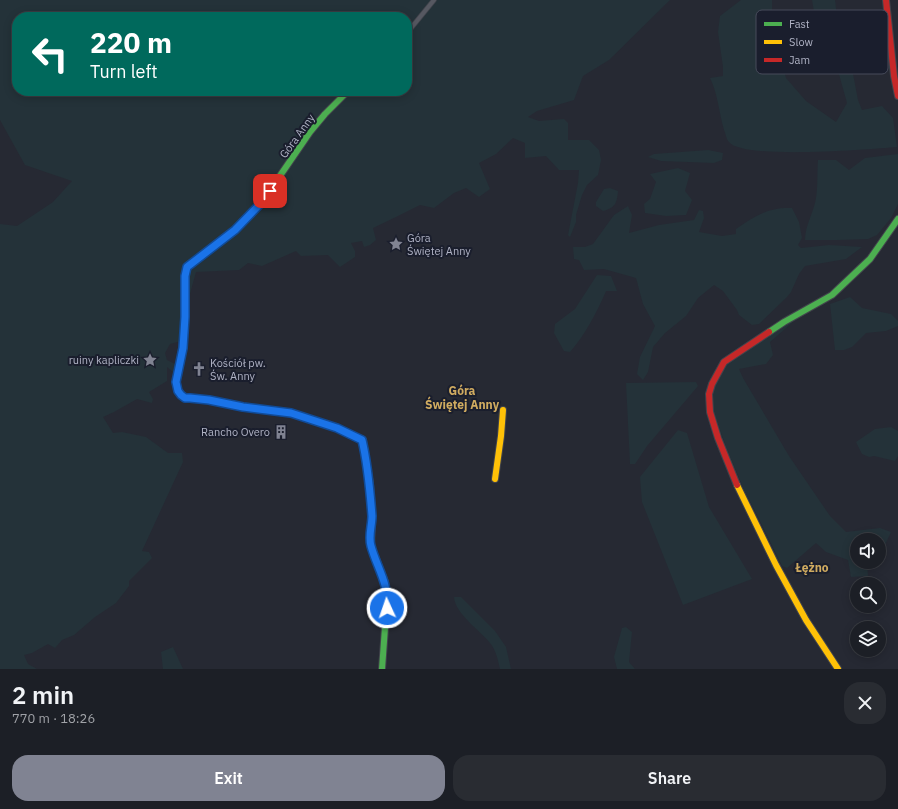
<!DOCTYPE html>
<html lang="en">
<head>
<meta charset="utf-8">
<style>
  :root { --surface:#1c1f26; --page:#292c32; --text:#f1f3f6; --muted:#a0a2a7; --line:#3a3d43; --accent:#808392 }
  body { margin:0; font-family:"IBM Plex Sans",sans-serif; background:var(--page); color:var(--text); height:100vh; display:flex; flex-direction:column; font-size:15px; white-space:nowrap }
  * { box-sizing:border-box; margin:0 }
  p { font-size:13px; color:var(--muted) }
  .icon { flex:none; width:22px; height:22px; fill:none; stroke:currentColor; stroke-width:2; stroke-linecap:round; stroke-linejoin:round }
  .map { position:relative; height:669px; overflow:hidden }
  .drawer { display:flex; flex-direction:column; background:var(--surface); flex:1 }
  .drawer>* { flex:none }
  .guide { position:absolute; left:12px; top:12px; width:400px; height:84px; border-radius:16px; box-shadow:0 2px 10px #0003,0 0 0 1px var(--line); background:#00695c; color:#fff; overflow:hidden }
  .fabs { position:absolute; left:850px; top:533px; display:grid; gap:8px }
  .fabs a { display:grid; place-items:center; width:36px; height:36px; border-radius:50%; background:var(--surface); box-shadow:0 2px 10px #0003,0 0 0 1px var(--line); font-size:20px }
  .pin { position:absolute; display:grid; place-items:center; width:34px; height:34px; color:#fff; margin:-17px; border-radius:8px; box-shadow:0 2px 6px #0006 }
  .me { position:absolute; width:44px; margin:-22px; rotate:357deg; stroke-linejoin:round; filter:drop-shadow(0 0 3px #0008) }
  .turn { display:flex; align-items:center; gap:14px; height:84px; padding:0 12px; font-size:18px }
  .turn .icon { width:52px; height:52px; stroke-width:2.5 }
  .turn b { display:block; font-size:28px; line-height:34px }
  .round { display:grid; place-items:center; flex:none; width:42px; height:42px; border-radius:16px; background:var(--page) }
  .overview { display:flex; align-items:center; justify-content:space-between; height:68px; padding:0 12px }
  h1 { font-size:24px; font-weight:600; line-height:30px }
  .cta { display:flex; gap:8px; margin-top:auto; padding:8px 12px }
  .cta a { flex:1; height:46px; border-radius:16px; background:var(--accent); color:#fff; font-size:16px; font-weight:600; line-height:46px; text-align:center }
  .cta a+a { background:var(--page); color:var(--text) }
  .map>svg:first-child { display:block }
</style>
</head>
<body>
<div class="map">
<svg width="898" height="669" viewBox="0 0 898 669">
  <rect width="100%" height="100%" fill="#262933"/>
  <g fill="#243239" fill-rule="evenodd">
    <path d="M0 0H670L609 60 583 76 574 100 537 111 528 117 539 121 564 119 568 123V140H589L599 150 601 160 598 175 587 185 582 195 576 215V222L570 237 568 235 578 183 579 170H559L546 156 525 158V143L513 138 496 154 479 163 490 189 479 197 466 188 454 193 434 208 420 205 398 216 373 228 376 240 370 245 364 247 362 241 351 243 355 251V257L340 267 328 255 301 256 296 251 262 266 248 263 239 270 196 272 188 301 181 341 170 344 165 353 167 360 175 364 173 372 167 367V381L149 392 153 399 152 403 137 399 114 412 103 417 113 433 122 432 146 437 168 453H182L183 462 142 551 149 552 152 558 129 581V586L116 603 95 617 74 635 62 640 55 648 48 644 32 653 24 655 28 664 37 669H0V224L17 226 53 202 72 181 25 165 0 120ZM17 17H407V91H17Z"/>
    <path d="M741 0H772V24L786 78 806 101 836 122 847 103 835 60 849 53 858 100 862 110 882 106 893 118 897 147C871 149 742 160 729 142 726 139 726 134 724 130 719 113 718 94 710 78L723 76V67L718 32 720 16Z"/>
    <polygon points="812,0 835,0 840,42 819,42"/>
    <polygon points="708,150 723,153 722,160 714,163 661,161 648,157 654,154"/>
    <path d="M898 154V204L891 218 877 235 868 239 837 240H805C805 225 814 212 816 198 818 186 817 172 818 160H836L849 170 865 158Z"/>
    <polygon points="678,168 690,173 685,191 692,200 686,215 666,216 645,213 644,204 650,199 656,182 650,174"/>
    <path d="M610 188 618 191C617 203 615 208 603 211L596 206V202L604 189Z"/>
    <path d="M628 206 632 215 629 233 659 225 694 220 699 210 703 211 704 218 699 232 722 236 736 234V229C755 216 768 207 792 208L799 222 802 238 798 245 801 248 829 245 862 247 846 259 805 266 799 274 791 292 787 297 759 324 752 325 739 315 737 310 723 291 714 285 698 298 686 316 665 333 653 347 648 372 643 380 637 374 640 357 655 326 643 304 636 278 604 269 584 270 579 260 574 259 573 247H585L593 244 614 215Z"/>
    <path d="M597 275 611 276 617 291H606C597 312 585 335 570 352L564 351 554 333 555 324 575 309Z"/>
    <polygon points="850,297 862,308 891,314 898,321 898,326 886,331 866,333 852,347 844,350 835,350 830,304"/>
    <polygon points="793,319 794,321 770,342 773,355 766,364 739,369 743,378 789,456 830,516 846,532 880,528 891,532 884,547 879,544 879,540 857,540 857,562 867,562 868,576 851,577 848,560 826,552 816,543 787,568 782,566 759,519 744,490 726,447 713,410 712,391 724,366"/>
    <polygon points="696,382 698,386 647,446 635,464 630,464 626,383"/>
    <polygon points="891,427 898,431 898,456 895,461 874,456 869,457 862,454 856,442 875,429"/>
    <polygon points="678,430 687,433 709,507 752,579 683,605 642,502 640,477"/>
    <path d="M454 597H461L495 631 506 647 511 669H500C498 660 496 650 490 643 480 630 455 614 454 597Z"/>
    <polygon points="626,627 632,632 629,662 635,669 617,669 614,657 622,628"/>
    <polygon points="173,647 183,669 163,669 161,652"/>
  </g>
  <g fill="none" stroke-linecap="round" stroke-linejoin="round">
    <defs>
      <polyline id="street" points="407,33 434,0"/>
      <g id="fast">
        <polyline points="769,332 784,322 832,295 870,259 898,219"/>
        <path d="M179 369C182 352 184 334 185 317 185 300 183 283 187 267L235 230 262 202 310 132 325 114 348 91"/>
        <polyline points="366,460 370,484 372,519 371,546 385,582 387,600 382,669"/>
      </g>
      <g id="slow">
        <polyline points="495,479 501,436 503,410"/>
        <polyline points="737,485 776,565 806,620 838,669"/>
      </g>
      <g id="jam">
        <polyline points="886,0 894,76 898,96"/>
        <polyline points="179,369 176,383 178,391 181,395 185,397 209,400 243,407 291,413 337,428 363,440 366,460"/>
        <polyline points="737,485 718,438 710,412 709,394 712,384 724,362 769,332"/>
      </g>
    </defs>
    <use href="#street" stroke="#42444c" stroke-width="5.5"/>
    <use href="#fast" stroke="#42444c" stroke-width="8"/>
    <use href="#slow" stroke="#42444c" stroke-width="8"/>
    <use href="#jam" stroke="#42444c" stroke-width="8"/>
    <use href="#street" stroke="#565861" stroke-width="4"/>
    <use href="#fast" stroke="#4caf50" stroke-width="6"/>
    <use href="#slow" stroke="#ffc107" stroke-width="6"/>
    <use href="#jam" stroke="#c62828" stroke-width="6"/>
  </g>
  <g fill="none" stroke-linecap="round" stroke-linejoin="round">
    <defs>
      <path id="route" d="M270 191 262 202 235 230 187 267 185 276V317L183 348 176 382 178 391 181 395 185 398H190L209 400 243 407 291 413 337 428 362 440C368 465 370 490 372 516 372 526 368 536 371 546 377 568 389 583 387 608"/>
    </defs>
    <use href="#route" stroke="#114b97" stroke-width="10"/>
    <use href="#route" stroke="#1a73e8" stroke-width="7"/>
  </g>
  <defs>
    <symbol id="sight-bare" viewBox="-9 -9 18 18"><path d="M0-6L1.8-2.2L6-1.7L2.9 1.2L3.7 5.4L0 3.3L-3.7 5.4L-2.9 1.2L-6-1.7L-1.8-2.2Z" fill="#808392" stroke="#1a1e2d" stroke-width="2.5" paint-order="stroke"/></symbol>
    <symbol id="church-bare" viewBox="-9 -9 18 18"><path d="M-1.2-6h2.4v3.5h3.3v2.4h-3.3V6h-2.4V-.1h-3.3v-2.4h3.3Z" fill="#808392" stroke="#1a1e2d" stroke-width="2.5" paint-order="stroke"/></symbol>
    <symbol id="building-bare" viewBox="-9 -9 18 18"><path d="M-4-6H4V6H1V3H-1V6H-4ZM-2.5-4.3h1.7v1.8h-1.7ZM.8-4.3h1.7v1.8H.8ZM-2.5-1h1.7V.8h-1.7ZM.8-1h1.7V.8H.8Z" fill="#808392" stroke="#1a1e2d" stroke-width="2.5" paint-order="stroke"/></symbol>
  </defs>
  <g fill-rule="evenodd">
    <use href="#sight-bare" x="386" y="234" width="20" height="20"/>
    <use href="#sight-bare" x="140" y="350" width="20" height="20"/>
    <use href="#church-bare" x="189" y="359" width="20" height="20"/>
    <use href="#building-bare" x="271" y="422" width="20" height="20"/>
  </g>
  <g text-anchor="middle" stroke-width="4" stroke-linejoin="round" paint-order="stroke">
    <g font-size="11" fill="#b0b3c5" stroke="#1a1e2d">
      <text transform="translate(297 136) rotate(-54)" y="4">Góra Anny</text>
    </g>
    <g font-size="11" fill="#b0b3c5" stroke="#1a1e2d" text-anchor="start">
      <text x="407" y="242">Góra<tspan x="407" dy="13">Świętej Anny</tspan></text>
      <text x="139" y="364" text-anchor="end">ruiny kapliczki</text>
      <text x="210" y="367">Kościół pw.<tspan x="210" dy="13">Św. Anny</tspan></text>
      <text x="270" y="436" text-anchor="end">Rancho Overo</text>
    </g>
    <g font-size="12" font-weight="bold" fill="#d0ab60" stroke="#1a1e2d">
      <text x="462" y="395">Góra<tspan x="462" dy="14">Świętej Anny</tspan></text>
      <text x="812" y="572">Łężno</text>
    </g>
  </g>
  <rect x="756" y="10" width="132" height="64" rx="6" fill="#1a1e2d" stroke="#474b5b" stroke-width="1"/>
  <rect x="764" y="22" width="18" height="4" fill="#4caf50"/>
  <rect x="764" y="40" width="18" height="4" fill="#ffc107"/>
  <rect x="764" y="58" width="18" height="4" fill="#c62828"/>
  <g font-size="11" fill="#b0b3c5">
    <text x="789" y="28">Fast</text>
    <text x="789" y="46">Slow</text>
    <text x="789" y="64">Jam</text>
  </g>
</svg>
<div class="fabs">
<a><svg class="icon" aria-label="sound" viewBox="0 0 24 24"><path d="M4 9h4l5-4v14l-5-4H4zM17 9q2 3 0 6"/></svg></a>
<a><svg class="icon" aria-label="search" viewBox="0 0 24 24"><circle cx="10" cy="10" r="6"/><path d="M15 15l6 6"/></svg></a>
<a><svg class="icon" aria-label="layers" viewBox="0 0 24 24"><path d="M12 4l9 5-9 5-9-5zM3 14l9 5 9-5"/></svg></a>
</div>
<div class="pin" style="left:270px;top:191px;background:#d93025"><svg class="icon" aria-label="arrive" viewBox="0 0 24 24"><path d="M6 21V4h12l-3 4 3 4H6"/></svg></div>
<svg class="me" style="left:387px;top:608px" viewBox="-20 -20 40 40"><circle r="17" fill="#1a73e8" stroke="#fff" stroke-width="3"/><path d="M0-11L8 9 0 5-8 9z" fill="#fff"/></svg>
<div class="guide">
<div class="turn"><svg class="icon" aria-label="left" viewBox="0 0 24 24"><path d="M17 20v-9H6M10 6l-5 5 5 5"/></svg><div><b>220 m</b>Turn left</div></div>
</div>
</div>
<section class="drawer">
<div class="overview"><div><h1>2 min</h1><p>770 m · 18:26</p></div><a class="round"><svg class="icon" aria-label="close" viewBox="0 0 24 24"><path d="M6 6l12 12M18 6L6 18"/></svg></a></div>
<div class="cta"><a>Exit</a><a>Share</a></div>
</section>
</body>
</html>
